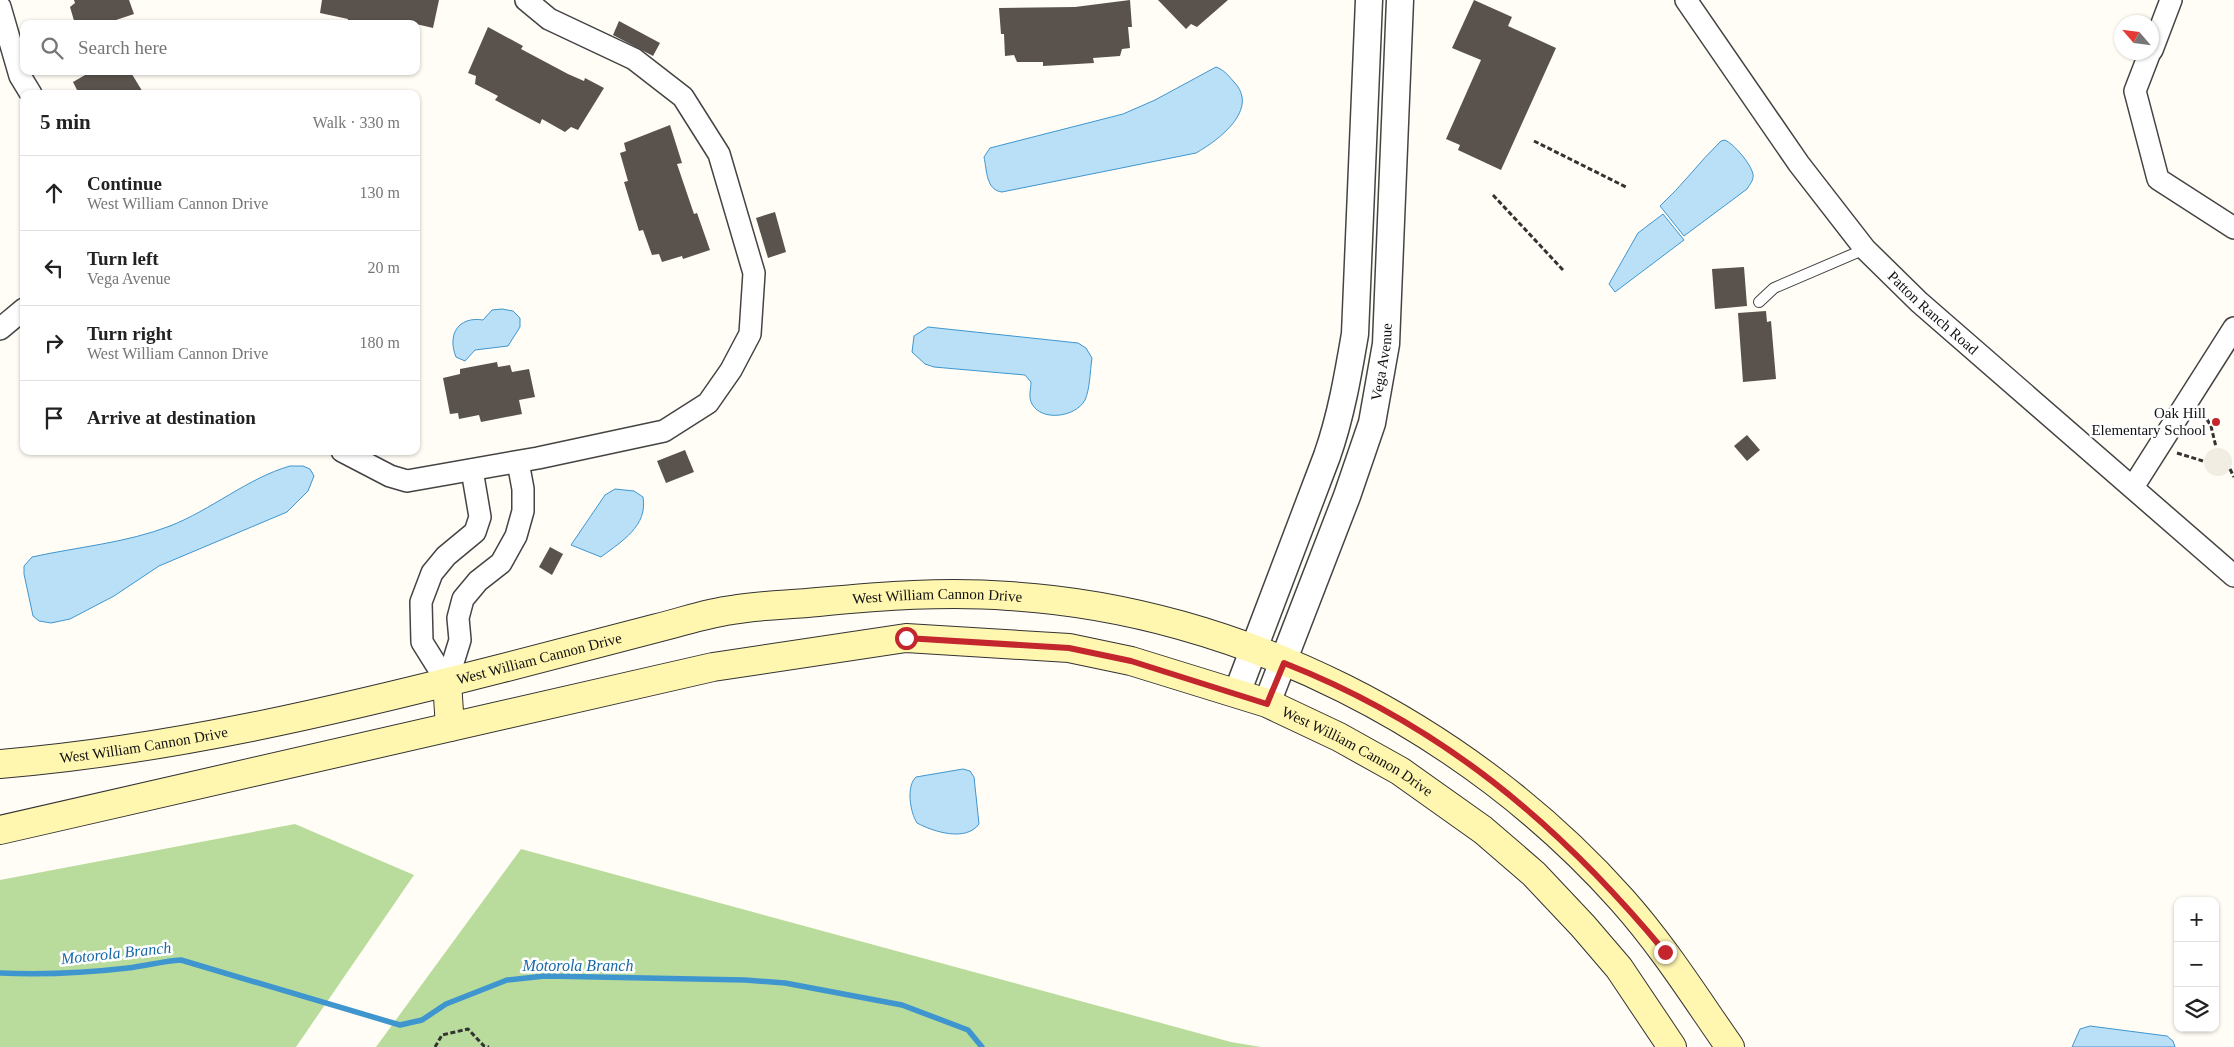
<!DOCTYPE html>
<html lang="en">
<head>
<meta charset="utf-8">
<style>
	:root { --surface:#fff; --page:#f2f2f2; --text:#222; --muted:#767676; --line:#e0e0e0 }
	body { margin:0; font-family:Georgia,serif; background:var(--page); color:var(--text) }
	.controls { position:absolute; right:15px; bottom:15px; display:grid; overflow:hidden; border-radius:10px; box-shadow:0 1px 4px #0004 }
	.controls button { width:45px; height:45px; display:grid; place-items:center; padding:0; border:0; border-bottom:1px solid var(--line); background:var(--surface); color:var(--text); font:25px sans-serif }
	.compass { position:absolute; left:2114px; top:15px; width:45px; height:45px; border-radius:50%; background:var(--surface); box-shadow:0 1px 4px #0004; rotate:298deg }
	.stop { position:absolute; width:15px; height:15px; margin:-11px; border:4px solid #c4262e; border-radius:50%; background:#fff }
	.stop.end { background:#c4262e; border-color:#fff; box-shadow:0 1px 5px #0008 }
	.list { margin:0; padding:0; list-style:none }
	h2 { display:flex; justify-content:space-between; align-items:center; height:65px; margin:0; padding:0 20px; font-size:21px }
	h2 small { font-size:16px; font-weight:400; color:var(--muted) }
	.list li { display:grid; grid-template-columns:32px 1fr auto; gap:15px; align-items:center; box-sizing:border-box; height:75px; padding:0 20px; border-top:1px solid var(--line) }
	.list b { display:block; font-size:19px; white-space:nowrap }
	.list p { margin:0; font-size:16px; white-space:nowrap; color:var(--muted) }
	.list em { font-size:16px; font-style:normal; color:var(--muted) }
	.icon { flex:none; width:28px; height:28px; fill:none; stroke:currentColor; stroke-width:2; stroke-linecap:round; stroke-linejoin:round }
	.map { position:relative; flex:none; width:2234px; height:1047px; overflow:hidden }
	.search { position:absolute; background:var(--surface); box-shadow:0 1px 4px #0004; left:20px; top:20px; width:400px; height:55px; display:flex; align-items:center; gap:12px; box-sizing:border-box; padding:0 18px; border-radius:10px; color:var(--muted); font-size:19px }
	.panel { position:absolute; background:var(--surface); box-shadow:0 1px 4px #0004; left:20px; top:90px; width:400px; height:365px; border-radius:10px }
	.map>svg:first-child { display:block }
	.forest { fill:#b9dc9c }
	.plaza { fill:#f1ede2 }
	.water { fill:#b9e0f7; stroke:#3f96cf }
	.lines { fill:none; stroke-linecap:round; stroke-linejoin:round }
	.stream { stroke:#3f96cf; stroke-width:5.5 }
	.building { fill:#5a524d }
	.service-casing { stroke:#444; stroke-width:12 }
	.minor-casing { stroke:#444; stroke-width:24 }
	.tertiary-casing { stroke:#444; stroke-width:29 }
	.secondary-casing { stroke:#333; stroke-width:30 }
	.path { stroke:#333; stroke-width:3; stroke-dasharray:5 2.5; stroke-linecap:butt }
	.service { stroke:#fff; stroke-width:10 }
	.minor { stroke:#fff; stroke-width:21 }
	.tertiary { stroke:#fff; stroke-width:26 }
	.secondary { stroke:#fff6b0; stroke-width:28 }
	.route { stroke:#c4262e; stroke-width:6 }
	.poi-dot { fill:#c4262e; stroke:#fff; stroke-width:2 }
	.labels { text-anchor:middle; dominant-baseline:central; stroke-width:5; stroke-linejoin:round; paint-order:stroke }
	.street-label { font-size:15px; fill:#111; stroke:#fff }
	.poi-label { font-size:15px; fill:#111; stroke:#fff; text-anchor:end }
	.water-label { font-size:16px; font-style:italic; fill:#1768a6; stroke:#fff }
</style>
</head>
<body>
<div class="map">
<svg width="2234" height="1047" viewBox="0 0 2234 1047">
	<rect width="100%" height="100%" fill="#fffdf5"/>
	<g class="forest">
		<path d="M295,824L414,875L296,1047H0V880Z"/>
		<path d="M521,849L1231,1042L1261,1047H376Z"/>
	</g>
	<circle class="plaza" cx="2218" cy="462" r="14"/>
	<g class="water">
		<path d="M1216,67C1224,70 1228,75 1234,82C1260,109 1219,140 1196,153L1002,192C986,190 987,171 984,157L990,148L1123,114L1155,100Z"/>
		<path d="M1725,140C1734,144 1751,164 1753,174C1754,180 1750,184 1747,189L1684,236L1660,206C1682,186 1699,162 1721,141Z"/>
		<path d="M1663,214L1684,240L1615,292L1609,284L1638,233Z"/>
		<path d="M502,309L513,311L520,318V327L508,346L475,350L465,361L456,357C447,335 458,316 483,320L492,310Z"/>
		<path d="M928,327L1078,343L1086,348L1092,358C1090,371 1090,389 1085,400C1076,417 1042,422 1032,404C1028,397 1031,389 1031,382L1025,375L934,367L925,364L912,352L914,336Z"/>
		<path d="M290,466H303L310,469L314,476L308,491L287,512L159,566L114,596L70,619L51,623L39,621L33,616L24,574V566L32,557C77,547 126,543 170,526C211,510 248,478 290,466Z"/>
		<path d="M615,489L634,491L643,497C648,526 622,541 601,557L571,545L605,495Z"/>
		<path d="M963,769L970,771L974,777L979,824C966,842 934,832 917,823C910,812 906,786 916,777Z"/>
		<path d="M2090,1026L2167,1036L2173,1041L2175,1047H2072L2080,1029Z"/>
	</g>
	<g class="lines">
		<path class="stream" d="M0,973C43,975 85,973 128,968C146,966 163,961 181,960L400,1025L422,1020L446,1004L507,980L545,976L745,980L785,983L902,1005L968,1030L982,1047"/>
	</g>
	<g class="building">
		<path d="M74,0H129L134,14L116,20L117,24H75L70,7L75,3Z"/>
		<path d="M322,0H439L433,28L416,24H347L348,19L320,13Z"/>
		<path d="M1130,0L1132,27H1128L1130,48L1122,49L1120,56L1093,58L1094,63L1043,66V62H1017L1014,55L1005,56L1004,34H1001L999,8L1075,7Z"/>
		<path d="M1158,0H1228L1197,27L1191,24L1186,29Z"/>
		<path d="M1474,0L1512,17L1508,26L1556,48L1501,170L1458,150L1460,145L1446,139L1481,60L1452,48Z"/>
		<path d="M619,21L660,43L653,56L613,35Z"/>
		<path d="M488,27L523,46L521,49L568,74L584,81L585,78L604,88L578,130L571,127L565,132L542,119L540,124L495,100L498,96L475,84L476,76L468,73Z"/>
		<path d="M92,71H130L144,94H79L73,82Z"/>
		<path d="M670,125L682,163L677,164L694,214L697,213L710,250L683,259L682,256L662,262L659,254L652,255L643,230L639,231L624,182L628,181L620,153L626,151L624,143Z"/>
		<path d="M775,212L786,252L768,258L756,218Z"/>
		<path d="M1744,267L1747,306L1715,309L1712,269Z"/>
		<path d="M1766,311L1767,322L1771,321L1776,379L1743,382L1738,313Z"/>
		<path d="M497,362L498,367L510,365L512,372L529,369L535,397L519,400L522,414L481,422L479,415L459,419L458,413L450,414L443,378L460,374V369Z"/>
		<path d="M1747,435L1760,450L1747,461L1734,446Z"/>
		<path d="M685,450L694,472L666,483L657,461Z"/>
		<path d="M550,547L563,554L552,575L539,567Z"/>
	</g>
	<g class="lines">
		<g class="service-casing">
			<path id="service" d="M1759,302L1774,288L1865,249"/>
		</g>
		<g class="minor-casing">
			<g id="minor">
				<path id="s1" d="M1686,0L1799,164L1865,249L1919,302L2234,576"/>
				<path d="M0,7L20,76L31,94"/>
				<path d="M2152,50L2171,0"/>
				<path d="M2150,52L2135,91L2158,179L2234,228"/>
				<path d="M0,329L24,309"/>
				<path d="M342,451L390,476L407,481L538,458L664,431L708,403L731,370L750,334L754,273L719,154L683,97L634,59L549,19L526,0"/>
				<path d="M2133,487L2234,328"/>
				<path d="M447,682L460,640L458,618L463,599L478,581L501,563L516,536L523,511V489L518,462"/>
				<path d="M447,682L422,642L421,602L432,573L446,556L475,532L480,517L472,470"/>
			</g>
		</g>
		<g class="tertiary-casing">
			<g id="tertiary">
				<path d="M1237,693L1327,456C1341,416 1348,375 1355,334L1369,0"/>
				<path id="s2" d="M1267,703L1347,496L1372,423L1386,344L1400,0"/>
			</g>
		</g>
		<g class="secondary-casing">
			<g id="secondary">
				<path d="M447,682L450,727"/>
				<path id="s3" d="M0,764C169,750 335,711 499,669C552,655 605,642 657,628C682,622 707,613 732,610C760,605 789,605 818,602C882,596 945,591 1009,596C1240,610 1469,728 1622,900C1663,946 1695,997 1730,1047"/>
				<path id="s4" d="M0,830L713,667L906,638L1069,648L1131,661L1267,703L1339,737L1400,771L1483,830L1534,874L1583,926L1619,968L1672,1047"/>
			</g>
		</g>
		<g class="path">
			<path d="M1534,141L1626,187"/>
			<path d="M1493,195L1563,270"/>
			<path d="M2203,413L2211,426L2216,447"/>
			<path d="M2177,453L2203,461"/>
			<path d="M2230,469L2234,477"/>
			<path d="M435,1047L442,1035L468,1029L484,1046L489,1047"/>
		</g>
		<use href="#service" class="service"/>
		<use href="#minor" class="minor"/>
		<use href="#tertiary" class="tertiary"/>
		<use href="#secondary" class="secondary"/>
	</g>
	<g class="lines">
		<path class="route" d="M906,638L1069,648L1131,661L1267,704L1284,663C1442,725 1558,823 1665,952"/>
	</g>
	<circle class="poi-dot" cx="2216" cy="422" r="5"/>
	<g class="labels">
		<g class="street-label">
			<text stroke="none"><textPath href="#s1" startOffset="400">Patton Ranch Road</textPath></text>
			<text stroke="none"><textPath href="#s2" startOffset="361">Vega Avenue</textPath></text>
			<text stroke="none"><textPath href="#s3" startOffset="955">West William Cannon Drive</textPath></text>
			<text stroke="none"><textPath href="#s3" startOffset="550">West William Cannon Drive</textPath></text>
			<text stroke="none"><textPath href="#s3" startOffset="145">West William Cannon Drive</textPath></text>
			<text stroke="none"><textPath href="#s4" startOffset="1398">West William Cannon Drive</textPath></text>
		</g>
		<g class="poi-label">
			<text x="2206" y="413">Oak Hill<tspan x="2206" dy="17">Elementary School</tspan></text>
		</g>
		<g class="water-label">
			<text transform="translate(116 953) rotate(-6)">Motorola Branch</text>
			<text x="578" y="965">Motorola Branch</text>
		</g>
	</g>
</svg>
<div class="controls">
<button>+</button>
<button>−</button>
<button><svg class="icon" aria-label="layers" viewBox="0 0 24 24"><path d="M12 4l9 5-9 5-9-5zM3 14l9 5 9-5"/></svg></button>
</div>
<svg class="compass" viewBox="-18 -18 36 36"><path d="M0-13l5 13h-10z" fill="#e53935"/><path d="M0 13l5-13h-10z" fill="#767676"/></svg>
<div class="stop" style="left:906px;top:638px"></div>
<div class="stop end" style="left:1665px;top:952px"></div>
<div class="search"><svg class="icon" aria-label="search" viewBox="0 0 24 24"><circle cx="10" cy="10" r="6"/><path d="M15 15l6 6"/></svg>Search here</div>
<section class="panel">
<h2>5 min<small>Walk · 330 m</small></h2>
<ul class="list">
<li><svg class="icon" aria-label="ahead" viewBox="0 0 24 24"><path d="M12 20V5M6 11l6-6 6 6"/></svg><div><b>Continue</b><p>West William Cannon Drive</p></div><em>130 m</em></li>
<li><svg class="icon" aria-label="left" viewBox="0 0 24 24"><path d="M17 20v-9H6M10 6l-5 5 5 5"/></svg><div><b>Turn left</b><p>Vega Avenue</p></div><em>20 m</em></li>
<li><svg class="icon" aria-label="right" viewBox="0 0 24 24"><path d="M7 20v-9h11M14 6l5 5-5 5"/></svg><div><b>Turn right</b><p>West William Cannon Drive</p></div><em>180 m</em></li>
<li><svg class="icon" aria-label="arrive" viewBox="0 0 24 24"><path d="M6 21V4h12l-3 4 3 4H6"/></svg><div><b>Arrive at destination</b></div></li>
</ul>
</section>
</div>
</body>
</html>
